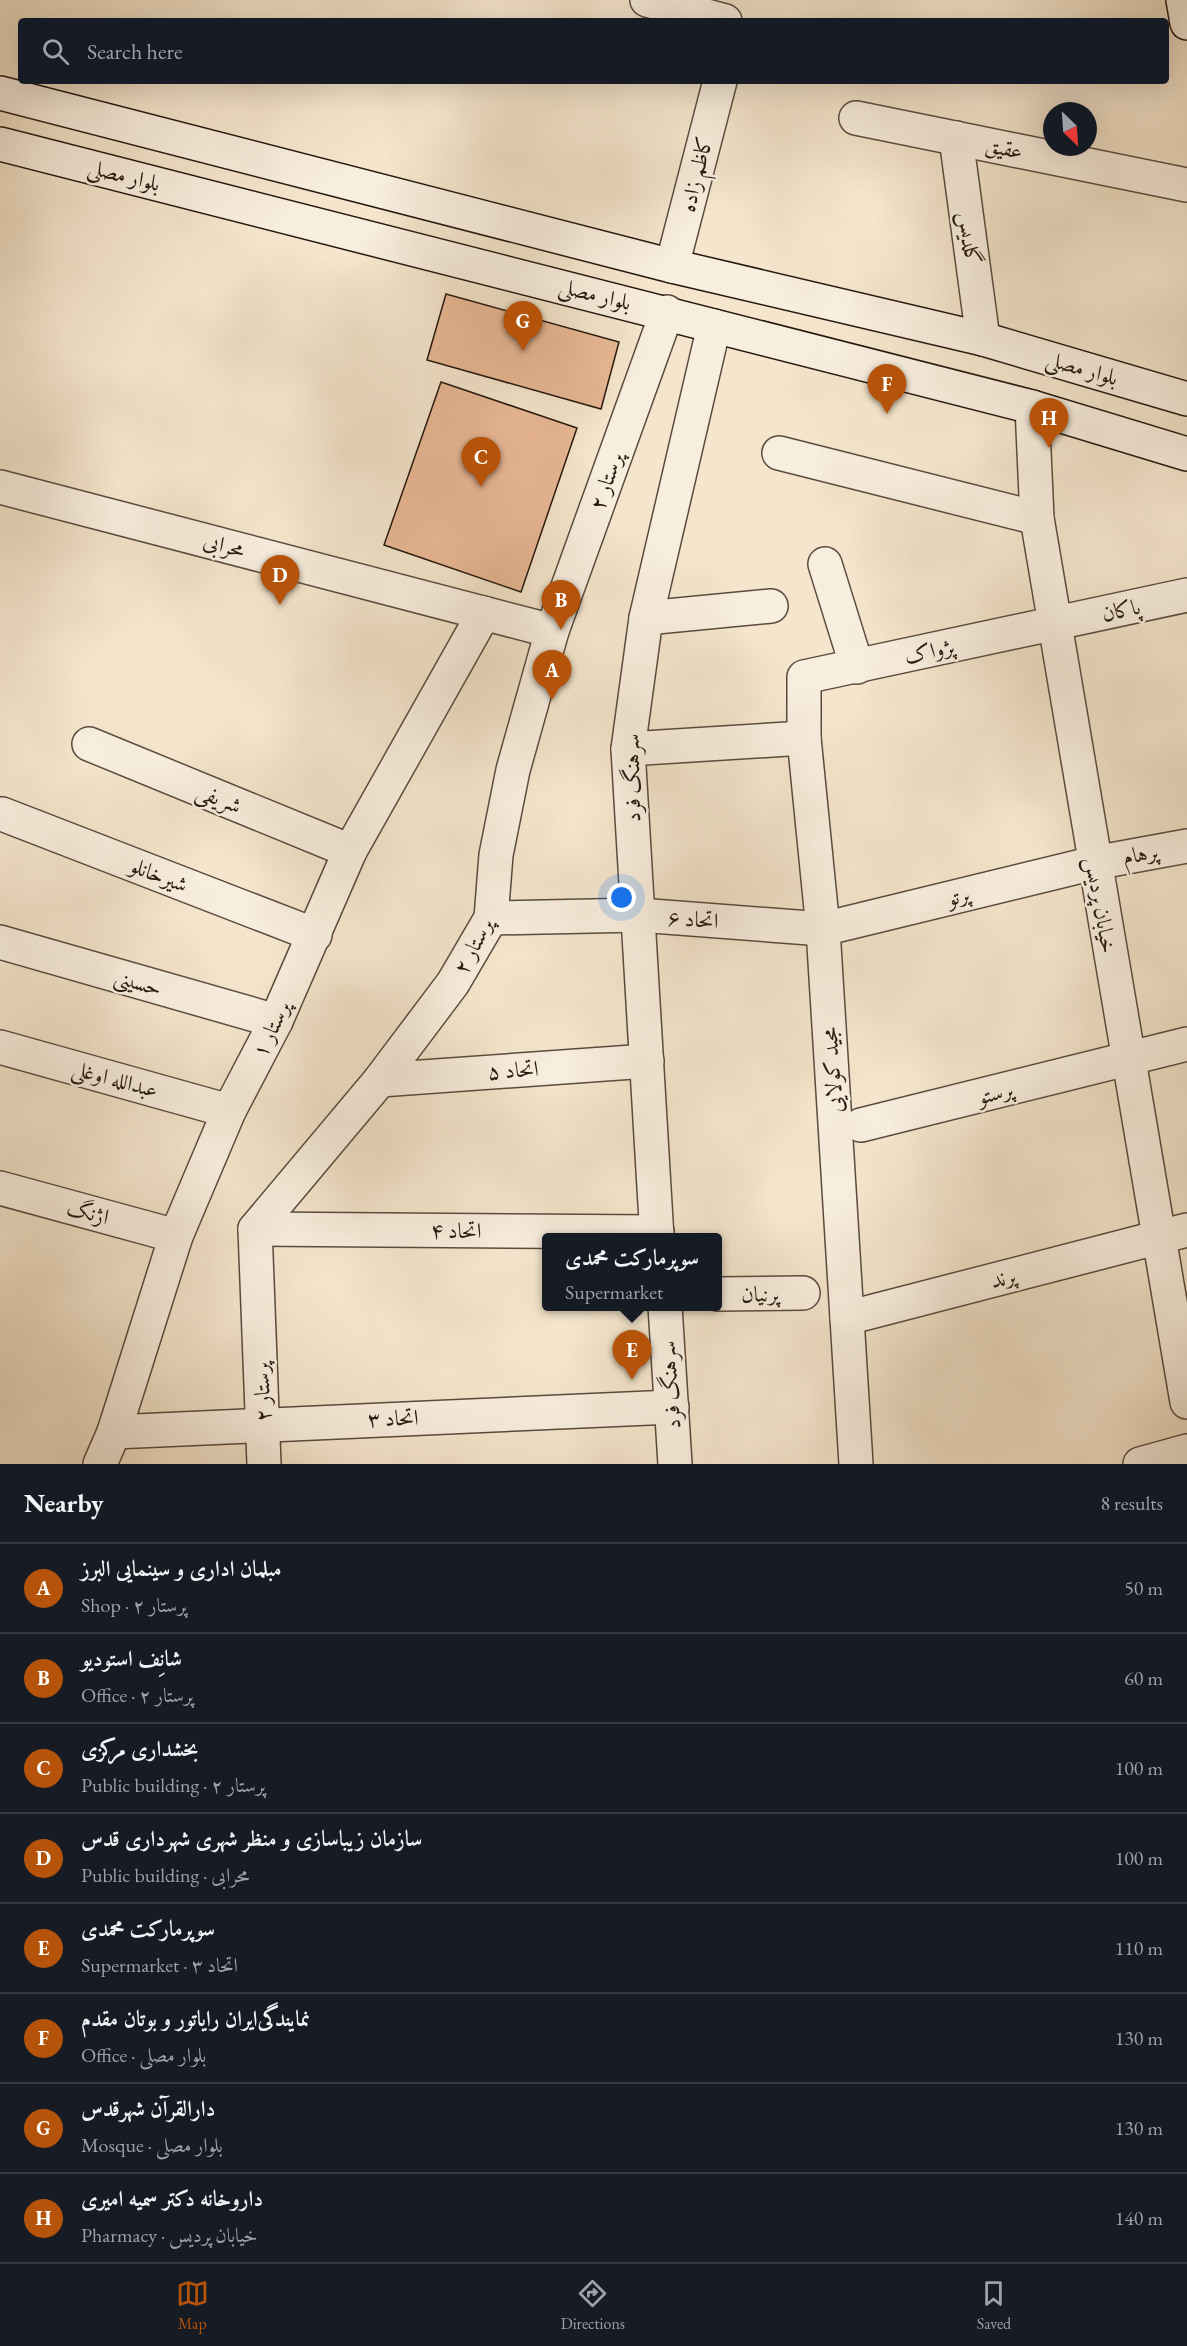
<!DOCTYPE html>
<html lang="en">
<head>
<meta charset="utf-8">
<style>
	:root { --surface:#171b24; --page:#242831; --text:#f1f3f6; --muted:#9ea1a6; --line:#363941; --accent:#b45309 }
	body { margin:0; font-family:"EB Garamond",Amiri,serif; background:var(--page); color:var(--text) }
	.compass { position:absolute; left:1043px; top:102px; width:54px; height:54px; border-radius:50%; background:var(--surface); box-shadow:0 6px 24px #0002; rotate:155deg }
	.you { position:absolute; left:622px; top:898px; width:21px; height:21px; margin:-15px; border:4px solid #fff; border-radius:50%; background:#1a73e8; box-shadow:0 0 0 9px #1a73e833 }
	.badge { display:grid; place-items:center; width:39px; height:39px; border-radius:50%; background:var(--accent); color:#fff; font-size:20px; font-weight:700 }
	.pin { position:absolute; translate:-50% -50px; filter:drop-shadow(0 2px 3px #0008) }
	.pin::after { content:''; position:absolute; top:32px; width:21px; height:18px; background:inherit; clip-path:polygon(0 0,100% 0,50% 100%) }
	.popup { position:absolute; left:542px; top:1233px; width:180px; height:78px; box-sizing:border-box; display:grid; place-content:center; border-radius:6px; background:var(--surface); filter:drop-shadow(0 2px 4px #0005); font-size:20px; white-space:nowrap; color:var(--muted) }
	.popup b { font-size:22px; color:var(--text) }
	.popup::after { content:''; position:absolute; left:50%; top:100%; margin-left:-12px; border:12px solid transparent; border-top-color:var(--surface) }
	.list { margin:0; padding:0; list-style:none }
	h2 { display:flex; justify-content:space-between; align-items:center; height:78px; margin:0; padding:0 24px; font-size:26px }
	h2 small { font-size:20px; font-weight:400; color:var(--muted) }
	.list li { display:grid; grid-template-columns:39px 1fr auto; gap:18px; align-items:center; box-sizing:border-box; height:90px; padding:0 24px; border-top:2px solid var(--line) }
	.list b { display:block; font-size:22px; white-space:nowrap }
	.list p { margin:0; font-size:20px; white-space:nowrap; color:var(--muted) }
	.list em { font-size:20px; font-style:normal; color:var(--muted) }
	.icon { flex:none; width:33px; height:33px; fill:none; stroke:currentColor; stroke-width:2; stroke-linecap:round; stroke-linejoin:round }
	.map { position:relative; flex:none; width:1187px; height:1464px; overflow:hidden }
	.search { position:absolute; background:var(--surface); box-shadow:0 6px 24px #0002; left:18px; right:18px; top:18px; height:66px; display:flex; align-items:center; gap:15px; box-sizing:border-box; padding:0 21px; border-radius:6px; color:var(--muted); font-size:22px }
	.sheet { height:798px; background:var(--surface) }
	nav { display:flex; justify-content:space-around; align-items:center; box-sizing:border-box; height:84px; border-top:2px solid var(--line); background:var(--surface); font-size:16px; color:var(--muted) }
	nav a { display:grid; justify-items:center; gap:3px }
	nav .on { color:var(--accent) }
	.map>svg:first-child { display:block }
	.building { fill:#e9b794; stroke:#25180f; stroke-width:1.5 }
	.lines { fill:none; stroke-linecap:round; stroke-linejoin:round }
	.street-casing { stroke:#594b3e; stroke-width:36 }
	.secondary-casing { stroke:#25180f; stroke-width:36 }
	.street { stroke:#f8eede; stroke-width:33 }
	.secondary { stroke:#f8eede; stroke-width:33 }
	.labels { text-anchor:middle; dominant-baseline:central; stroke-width:5; stroke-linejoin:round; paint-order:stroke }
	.street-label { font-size:22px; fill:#25180f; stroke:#f8eede }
</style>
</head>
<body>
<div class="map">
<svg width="1187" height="1464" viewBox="0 0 1187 1464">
	<rect width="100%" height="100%" fill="#f4e5cc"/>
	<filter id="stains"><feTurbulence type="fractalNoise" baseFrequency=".00333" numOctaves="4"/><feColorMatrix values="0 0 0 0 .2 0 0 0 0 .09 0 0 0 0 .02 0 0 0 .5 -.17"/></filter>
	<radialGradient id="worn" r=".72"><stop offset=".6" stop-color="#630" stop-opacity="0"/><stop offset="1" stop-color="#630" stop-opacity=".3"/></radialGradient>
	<g class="building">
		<path d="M446,294L619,342L601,409L427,360Z"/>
		<path d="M441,382L577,428L521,592L384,545Z"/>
	</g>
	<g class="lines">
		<g class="street-casing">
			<g id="street">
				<path d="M647,0L725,21"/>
				<path d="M856,118L1187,185"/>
				<path d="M956,138L983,339"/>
				<path d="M672,266L720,81"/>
				<path d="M1032,407L1037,518L1187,1402"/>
				<path d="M779,453L1037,518"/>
				<path d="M0,487L552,631"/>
				<path d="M825,564L857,667"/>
				<path d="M646,618L771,606"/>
				<path d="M89,744L350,851"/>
				<path d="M628,749L804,738"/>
				<path d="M2,814L315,935"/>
				<path d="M491,918L639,915L823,929L1094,863L1187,846"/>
				<path d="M0,942L276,1021"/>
				<path d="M0,1047L229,1111"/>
				<path d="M380,1080L647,1061"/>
				<path d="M861,1125L1187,1044"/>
				<path d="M0,1188L176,1236"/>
				<path d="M255,1229L657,1232"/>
				<path d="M657,1238L628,749L646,618L714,326"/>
				<path d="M718,1294L803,1293"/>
				<path d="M665,1306L675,1464"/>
				<path d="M847,1318L1187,1230"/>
				<path d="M114,1432L672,1407"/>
				<path d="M100,1464L114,1432L176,1236L229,1111L276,1021L350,851L484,613"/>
				<path d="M264,1464L255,1229L380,1080L453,983L491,918L496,855L513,770L552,631L667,312"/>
				<path d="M856,1464L823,929L804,738V677L1187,595"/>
				<path d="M1140,1464L1187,1451"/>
			</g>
		</g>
		<g class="secondary-casing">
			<g id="secondary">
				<path d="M1183,0L1187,23"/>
				<path d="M0,93L672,266L983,339L1187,399"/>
				<path d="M0,144L1032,407L1187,454"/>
			</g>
		</g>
		<use href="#street" class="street"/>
		<use href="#secondary" class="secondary"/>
	</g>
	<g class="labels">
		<g class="street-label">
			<text transform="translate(1004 148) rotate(11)">عقیق</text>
			<text transform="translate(696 174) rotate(-76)">کاظم زاده</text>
			<text transform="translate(124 175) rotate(14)">بلوار مصلی</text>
			<text transform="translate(970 238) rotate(82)">گلدیس</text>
			<text transform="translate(595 294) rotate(14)">بلوار مصلی</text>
			<text transform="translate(1082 368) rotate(16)">بلوار مصلی</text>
			<text transform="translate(606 481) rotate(-70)">پرستار ۲</text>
			<text transform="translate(224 545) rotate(15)">محرابی</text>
			<text transform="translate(1121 610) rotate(-12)">پاکان</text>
			<text transform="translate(929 651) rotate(-12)">پژواک</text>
			<text transform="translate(632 778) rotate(-91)">سرهنگ فرد</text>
			<text transform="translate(219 798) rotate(22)">شریفی</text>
			<text transform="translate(1140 854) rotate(-10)">پرهام</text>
			<text transform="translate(159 875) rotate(21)">شیرخانلو</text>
			<text transform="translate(958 896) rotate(-14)">پرتو</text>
			<text transform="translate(1101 905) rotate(80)">خیابان پردیس</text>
			<text transform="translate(693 919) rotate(4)">اتحاد ۶</text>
			<text transform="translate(473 946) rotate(-62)">پرستار ۲</text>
			<text transform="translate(138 982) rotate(16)">حسینی</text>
			<text transform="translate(271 1029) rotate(-64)">پرستار ۱</text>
			<text transform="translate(513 1070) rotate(-4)">اتحاد ۵</text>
			<text transform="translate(832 1070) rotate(-94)">مجید کولایی</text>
			<text transform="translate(115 1079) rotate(15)">عبدالله اوغلی</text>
			<text transform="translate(995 1093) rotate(-14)">پرستو</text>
			<text transform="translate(88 1212) rotate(15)">اژنگ</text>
			<text x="456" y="1230">اتحاد ۴</text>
			<text transform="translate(1003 1278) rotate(-14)">پرند</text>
			<text transform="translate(760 1294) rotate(-1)">پرنیان</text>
			<text transform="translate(670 1385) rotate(-94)">سرهنگ فرد</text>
			<text transform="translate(262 1392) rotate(-92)">پرستار ۲</text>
			<text transform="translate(393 1418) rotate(-2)">اتحاد ۳</text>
		</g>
	</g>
	<rect width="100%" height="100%" filter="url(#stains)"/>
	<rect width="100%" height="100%" fill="url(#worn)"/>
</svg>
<svg class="compass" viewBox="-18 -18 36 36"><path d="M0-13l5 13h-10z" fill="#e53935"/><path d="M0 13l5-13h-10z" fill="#9ea1a6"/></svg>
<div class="you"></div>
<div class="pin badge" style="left:552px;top:700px">A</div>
<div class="pin badge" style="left:561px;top:630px">B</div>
<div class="pin badge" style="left:481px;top:487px">C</div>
<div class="pin badge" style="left:280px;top:605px">D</div>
<div class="pin badge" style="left:632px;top:1380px">E</div>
<div class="popup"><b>سوپرمارکت محمدی</b>Supermarket</div>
<div class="pin badge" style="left:887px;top:414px">F</div>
<div class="pin badge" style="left:523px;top:351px">G</div>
<div class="pin badge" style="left:1049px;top:448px">H</div>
<div class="search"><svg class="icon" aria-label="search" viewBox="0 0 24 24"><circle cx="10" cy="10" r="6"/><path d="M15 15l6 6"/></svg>Search here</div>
</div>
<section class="sheet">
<h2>Nearby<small>8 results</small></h2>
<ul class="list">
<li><span class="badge">A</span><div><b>مبلمان اداری و سینمایی البرز</b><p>Shop · پرستار ۲</p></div><em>50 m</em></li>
<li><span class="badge">B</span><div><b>شانِف استودیو</b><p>Office · پرستار ۲</p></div><em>60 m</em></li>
<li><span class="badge">C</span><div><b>بخشداری مرکزی</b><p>Public building · پرستار ۲</p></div><em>100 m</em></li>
<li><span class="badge">D</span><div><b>سازمان زیباسازی و منظر شهری شهرداری قدس</b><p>Public building · محرابی</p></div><em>100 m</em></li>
<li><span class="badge">E</span><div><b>سوپرمارکت محمدی</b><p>Supermarket · اتحاد ۳</p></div><em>110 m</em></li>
<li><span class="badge">F</span><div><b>نمایندگی‌ایران رایاتور و بوتان مقدم</b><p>Office · بلوار مصلی</p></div><em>130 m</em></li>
<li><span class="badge">G</span><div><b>دارالقرآن شهرقدس</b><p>Mosque · بلوار مصلی</p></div><em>130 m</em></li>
<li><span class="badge">H</span><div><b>داروخانه دکتر سمیه امیری</b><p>Pharmacy · خیابان پردیس</p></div><em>140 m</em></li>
</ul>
</section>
<nav>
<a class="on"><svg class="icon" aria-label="map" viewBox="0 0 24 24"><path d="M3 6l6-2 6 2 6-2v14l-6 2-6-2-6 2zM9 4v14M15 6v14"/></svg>Map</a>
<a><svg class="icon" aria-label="directions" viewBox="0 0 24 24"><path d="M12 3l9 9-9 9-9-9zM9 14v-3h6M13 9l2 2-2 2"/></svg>Directions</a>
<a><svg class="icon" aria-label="saved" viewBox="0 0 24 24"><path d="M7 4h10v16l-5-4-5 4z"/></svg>Saved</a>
</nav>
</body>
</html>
